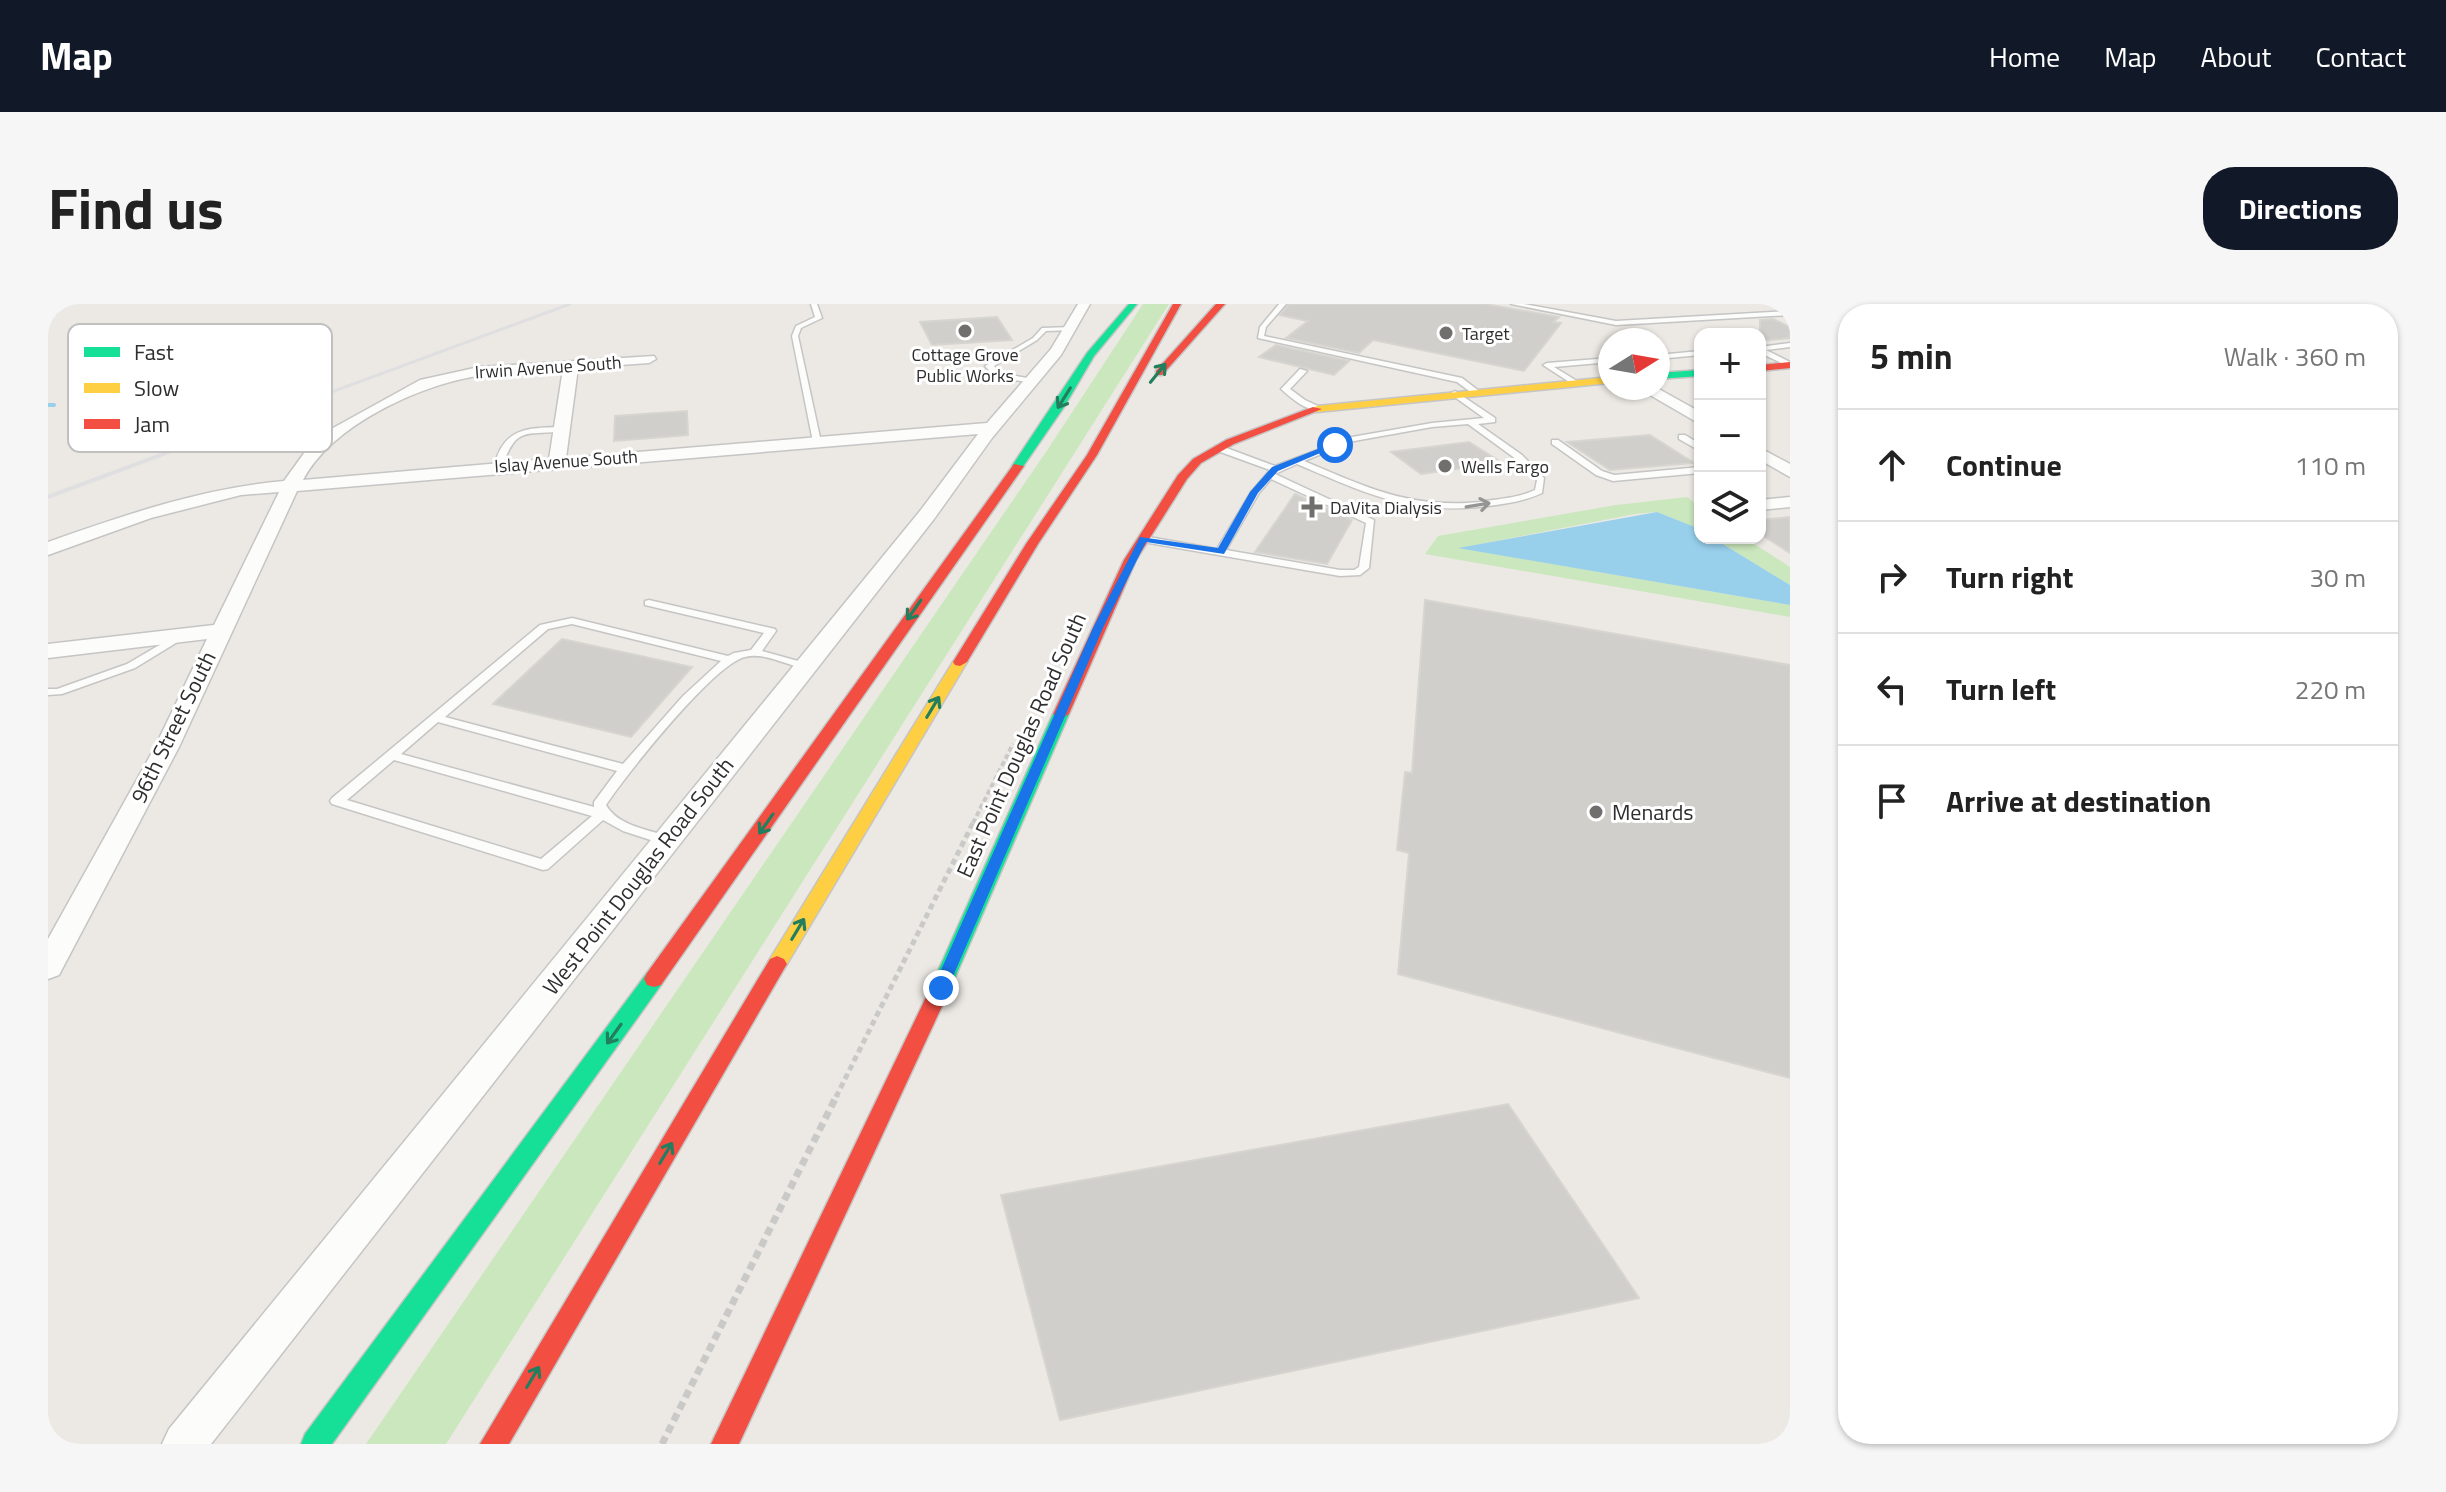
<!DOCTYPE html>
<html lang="en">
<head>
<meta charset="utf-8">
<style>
	:root { --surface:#fff; --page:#f6f6f6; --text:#222; --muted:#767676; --line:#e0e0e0; --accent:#111827 }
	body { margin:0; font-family:"Titillium Web",sans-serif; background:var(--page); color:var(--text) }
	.controls { position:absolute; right:24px; top:24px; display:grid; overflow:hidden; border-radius:16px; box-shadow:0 2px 6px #0004 }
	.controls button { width:72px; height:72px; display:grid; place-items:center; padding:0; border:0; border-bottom:2px solid var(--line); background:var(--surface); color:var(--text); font:40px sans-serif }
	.compass { position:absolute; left:1550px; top:24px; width:72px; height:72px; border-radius:50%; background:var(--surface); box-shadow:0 2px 6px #0004; rotate:79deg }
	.stop { position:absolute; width:24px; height:24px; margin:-18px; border:6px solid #1a73e8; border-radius:50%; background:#fff }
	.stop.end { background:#1a73e8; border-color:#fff; box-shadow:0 2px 8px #0008 }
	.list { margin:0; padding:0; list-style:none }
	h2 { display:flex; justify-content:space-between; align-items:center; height:104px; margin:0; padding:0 32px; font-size:34px }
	h2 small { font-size:26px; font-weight:400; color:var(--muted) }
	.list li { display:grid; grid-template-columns:52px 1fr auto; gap:24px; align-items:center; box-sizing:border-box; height:112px; padding:0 32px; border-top:2px solid var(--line) }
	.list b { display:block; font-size:30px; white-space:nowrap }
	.list em { font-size:26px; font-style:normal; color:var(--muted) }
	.icon { flex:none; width:44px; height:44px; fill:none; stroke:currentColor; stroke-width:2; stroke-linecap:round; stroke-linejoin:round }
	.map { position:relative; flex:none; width:1742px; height:1140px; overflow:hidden; border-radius:32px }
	header { display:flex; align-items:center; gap:48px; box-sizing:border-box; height:112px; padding:0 40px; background:var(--accent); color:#fff }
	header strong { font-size:38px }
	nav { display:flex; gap:44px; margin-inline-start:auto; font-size:28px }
	.intro { display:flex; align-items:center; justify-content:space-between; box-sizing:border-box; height:192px; padding:0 48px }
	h1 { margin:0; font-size:56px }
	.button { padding:20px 36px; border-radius:32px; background:var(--accent); color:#fff; font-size:28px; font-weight:700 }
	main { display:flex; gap:48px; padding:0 48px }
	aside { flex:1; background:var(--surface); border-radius:32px; box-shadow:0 2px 6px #0004 }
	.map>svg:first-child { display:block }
	.green { fill:#cbe7bd }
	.water { fill:#98d0ec }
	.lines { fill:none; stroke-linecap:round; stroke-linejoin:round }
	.stream { stroke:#98d0ec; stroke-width:4 }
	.building { fill:#d1cfcb; stroke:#d7d5d0; stroke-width:2 }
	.lane-casing { stroke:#c5c5c5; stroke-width:3 }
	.street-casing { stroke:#c5c5c5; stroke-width:3 }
	.fast-casing { stroke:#c5c5c5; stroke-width:3 }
	.slow-casing { stroke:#c5c5c5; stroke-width:3 }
	.jam-casing { stroke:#c5c5c5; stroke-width:3 }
	.path-far2 { stroke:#c9c9c8; stroke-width:4; stroke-dasharray:5 3; stroke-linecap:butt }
	.path-far1 { stroke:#c9c9c8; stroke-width:5; stroke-dasharray:6 4; stroke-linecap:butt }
	.path { stroke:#c9c9c8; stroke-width:7; stroke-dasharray:8 5; stroke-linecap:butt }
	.lane { fill:#fcfcfb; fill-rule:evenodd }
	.street { fill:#fcfcfb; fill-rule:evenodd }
	.fast { fill:#16e098; fill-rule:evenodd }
	.slow { fill:#ffcf43; fill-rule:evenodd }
	.jam { fill:#f24e42; fill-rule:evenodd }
	.rail-far1 { stroke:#dfdfe1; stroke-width:3 }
	.rail { stroke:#dfdfe1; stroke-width:4 }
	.oneway { stroke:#237e5e }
	.oneway2 { stroke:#959594 }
	.route { fill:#1a73e8 }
	.poi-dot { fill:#706f6e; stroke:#fff; stroke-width:3 }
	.labels { text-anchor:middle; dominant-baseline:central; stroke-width:6; stroke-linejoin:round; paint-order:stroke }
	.far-poi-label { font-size:18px; fill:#2e2e2e; stroke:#fff; text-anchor:start }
	.far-street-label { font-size:18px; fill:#2e2e2e; stroke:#fff }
	.street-label { font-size:22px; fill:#2e2e2e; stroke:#fff }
	.poi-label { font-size:22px; fill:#2e2e2e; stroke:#fff; text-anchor:start }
	.key { fill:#fff; stroke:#c0c0c0; stroke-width:2 }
	.key-label { font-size:22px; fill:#2e2e2e }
</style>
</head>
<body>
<header>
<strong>Map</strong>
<nav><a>Home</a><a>Map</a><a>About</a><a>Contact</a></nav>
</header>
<div class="intro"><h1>Find us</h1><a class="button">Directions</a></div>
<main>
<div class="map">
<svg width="1742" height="1140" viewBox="0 0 1742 1140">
	<rect width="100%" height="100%" fill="#ece9e4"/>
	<g class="green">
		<path d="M1095,0H1121L398,1140H318L1000,145Z"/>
		<path d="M1639,193L1652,203V225L1609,208L1587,210L1412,244L1742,301V313L1377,250L1390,232L1568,201Z"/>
		<path d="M1665,234H1697L1742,263V281Z"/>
	</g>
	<path class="water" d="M1609,208L1652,225V234H1665L1742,281V301L1410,244Z"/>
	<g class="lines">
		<path class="stream" d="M0,101H6"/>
	</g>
	<g class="building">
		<path d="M1241,0H1437L1511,13L1505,18L1513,19L1476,67L1325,36L1311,49L1238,34L1260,17L1232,11Z"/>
		<path d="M949,13L964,36L884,41L872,18Z"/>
		<path d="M1725,15L1742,23V34L1712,37V16Z"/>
		<path d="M1228,41L1301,57L1286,71L1211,53Z"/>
		<path d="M639,107L640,131L566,137L567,112Z"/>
		<path d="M1602,131L1646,159L1562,166L1519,138Z"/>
		<path d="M1421,138L1448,155L1425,159L1430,162L1373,170L1343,148Z"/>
		<path d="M1247,190L1304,216L1279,260L1207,248Z"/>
		<path d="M1742,213V249L1712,230V216Z"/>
		<path d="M1377,296L1742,361V774L1350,670L1361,549L1349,546L1357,468L1364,469Z"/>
		<path d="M514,335L644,363L583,433L445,400Z"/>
		<path d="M1460,800L1591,994L1012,1116L953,891Z"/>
	</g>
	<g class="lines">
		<g class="lane-casing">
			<g id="lane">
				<path d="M763,0H769L774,14L753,24L750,32L773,138L769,140L765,138L744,32L748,22L767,13Z"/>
				<path d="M1231,0H1238L1218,23L1216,32L1414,74L1431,87L1424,89L1409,78L1210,34L1212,23Z"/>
				<path d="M1463,0H1476L1568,17L1742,7V11L1568,21Z"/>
				<path d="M1024,23L1026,26L998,27L989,36L946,62L952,69L985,75V79L947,73L937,62L985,34L994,24Z"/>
				<path d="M1742,39V43L1718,46L1742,58V63L1712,49V43Z"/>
				<path d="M1652,47V51L1610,55V51Z"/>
				<path d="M1562,54V58L1506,63L1529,77V81H1526L1495,61L1499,59Z"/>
				<path d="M1252,65L1259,67L1242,85L1257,96L1272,103V107C1257,106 1244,95 1233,85Z"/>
				<path d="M1407,87L1447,114V118L1430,120L1474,151L1496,174L1494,189C1477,197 1458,200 1440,202C1363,212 1317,189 1249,160L1227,170L1326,216L1321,264L1312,271L1292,272L1095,238L1090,235L1095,232L1169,245L1203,188L1222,166L1167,146V142H1173L1227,162L1304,133L1384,119L1436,114L1404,91L1403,89ZM1420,120L1468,155L1489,176L1487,186C1470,194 1450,195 1432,198C1362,205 1318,183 1256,157L1306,137L1384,123ZM1223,175L1318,219L1311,263L1306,266H1292L1178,246L1211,189Z"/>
				<path d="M513,123H516V127C475,132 469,121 453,165L446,163C455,124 478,124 513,123Z"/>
				<path d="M1631,131H1637L1652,140V147L1631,135Z"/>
				<path d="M1504,136H1510L1554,167L1566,171L1652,163V169L1565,177L1548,171L1504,140Z"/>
				<path d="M601,296L727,325L728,327L714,347L761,360L763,362L757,365C739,361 716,348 697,353C666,360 577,472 558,501C570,522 601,526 623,533L625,536L623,539L618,541L575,527L555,516L500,565L495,566L284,500L282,497L284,494L492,321L524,314L680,352L686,349L703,346L716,329L597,301V297ZM524,320L673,357L635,392L575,460L397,413L500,325ZM390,418L569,467L546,498V503L353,450ZM346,456L544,512L493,555L299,496Z"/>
				<path d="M132,329L137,332L136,334L87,364L14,390L0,391V385H9L79,360Z"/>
			</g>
		</g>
		<g class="street-casing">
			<g id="street">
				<path d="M1030,0H1042L1013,51L944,134L886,215L163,1140H114L121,1125L872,207L930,130L249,187L131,443L11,671L0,675V635L107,443L159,335L0,354V340L166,321L231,188L193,191L103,214L0,251V238C77,211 154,184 236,177L267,134L372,76L431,63L606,52L608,55L601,59L530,64L518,154L939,119L1003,45ZM515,65L501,155L255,176C284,121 370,82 429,72C457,67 487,67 515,65Z"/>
				<path d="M1590,84H1609L1652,108V120Z"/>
				<path d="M1712,144L1742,160V173L1712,156Z"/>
				<path d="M1742,193V203L1712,206V196Z"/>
			</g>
		</g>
		<g class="fast-casing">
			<g id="fast">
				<path d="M1081,0H1089L1046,52L1016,103L974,164H966L964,162L1039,49Z"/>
				<path d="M1652,66V72L1610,75V69Z"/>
				<path d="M1013,405L1021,410L902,685L899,691L892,693L885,691L882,685L1005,410Z"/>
				<path d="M606,667L613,669L616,675L613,681L284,1140H253L257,1130L599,669Z"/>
			</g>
		</g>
		<g class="slow-casing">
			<g id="slow">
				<path d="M1562,73V79L1269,108L1264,105L1269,102Z"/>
				<path d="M912,354L919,358L736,665H722L719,660L722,655L905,358Z"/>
			</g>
		</g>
		<g class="jam-casing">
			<g id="jam">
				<path d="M1125,0H1133L1049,151L990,240L919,358L912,362L907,361L905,358L978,240L1039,151Z"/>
				<path d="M1168,0H1177L1114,71H1108V67Z"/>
				<path d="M1742,58V64L1712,67V61Z"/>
				<path d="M1265,103L1274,105L1186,140L1153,159L1139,175L1088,256L1021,410L1013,415L1008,413L1005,410L1076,256L1130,171L1145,155L1178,136Z"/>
				<path d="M966,160L976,162L613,681L606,683L599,681L596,675L599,669Z"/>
				<path d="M729,652L736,655L739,660L736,665L461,1140H432L722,655Z"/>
				<path d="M892,677L899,679L902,685L691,1140H663L882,685L885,679Z"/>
			</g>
		</g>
		<path class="path-far2" d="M925,519L965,440"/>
		<path class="path-far1" d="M788,793L926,517"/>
		<path class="path" d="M614,1140L789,791"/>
		<use href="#lane" class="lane"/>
		<use href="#street" class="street"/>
		<use href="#fast" class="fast"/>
		<use href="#slow" class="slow"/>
		<use href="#jam" class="jam"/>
		<path class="rail-far1" d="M159,134L522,0"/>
		<path class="rail" d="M0,193L164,132"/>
	</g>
	<defs><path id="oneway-shaft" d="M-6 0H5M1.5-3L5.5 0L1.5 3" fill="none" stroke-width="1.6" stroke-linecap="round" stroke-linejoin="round" transform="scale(2)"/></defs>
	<g class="oneway">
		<use href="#oneway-shaft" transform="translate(1110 69) rotate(-51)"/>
		<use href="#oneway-shaft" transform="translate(1016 94) rotate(122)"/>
		<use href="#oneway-shaft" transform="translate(866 306) rotate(125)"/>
		<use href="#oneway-shaft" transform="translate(885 403) rotate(-59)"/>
		<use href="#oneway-shaft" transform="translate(718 520) rotate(125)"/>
		<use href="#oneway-shaft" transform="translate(750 625) rotate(-59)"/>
		<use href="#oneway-shaft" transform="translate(566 730) rotate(126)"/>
		<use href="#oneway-shaft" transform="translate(618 849) rotate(-59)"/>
		<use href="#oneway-shaft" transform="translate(485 1073) rotate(-59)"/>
	</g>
	<use class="oneway2" href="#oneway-shaft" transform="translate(1430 201) rotate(-9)"/>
	<path class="route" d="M1285,139L1291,141L1230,167L1210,189L1176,250L1098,238L1055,324L900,684L898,688H888L885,684L1045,324L1092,233L1170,244L1202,188L1224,163Z"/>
	<g class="poi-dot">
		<circle cx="917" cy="27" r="8"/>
		<circle cx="1398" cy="29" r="8"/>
		<circle cx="1397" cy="162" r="8"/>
		<path d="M1260 191h8v8h8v8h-8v8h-8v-8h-8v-8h8z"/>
		<circle cx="1548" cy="508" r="8"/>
	</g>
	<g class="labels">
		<g class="far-poi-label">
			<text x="1414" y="29">Target</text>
			<text x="917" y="50" text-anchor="middle">Cottage Grove<tspan x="917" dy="21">Public Works</tspan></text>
			<text x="1413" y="162">Wells Fargo</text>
			<text x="1282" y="203">DaVita Dialysis</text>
		</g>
		<g class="far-street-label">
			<text transform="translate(500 63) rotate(-4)">Irwin Avenue South</text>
			<text transform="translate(518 157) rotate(-4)">Islay Avenue South</text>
		</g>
		<g class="street-label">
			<text transform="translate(125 423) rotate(-64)">96th Street South</text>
			<text transform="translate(973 441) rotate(-66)">East Point Douglas Road South</text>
			<text transform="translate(590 572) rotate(-52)">West Point Douglas Road South</text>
		</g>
		<g class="poi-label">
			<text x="1564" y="508">Menards</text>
		</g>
	</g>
	<rect x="20" y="20" width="264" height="128" rx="12" class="key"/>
	<rect x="36" y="43" width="36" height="10" fill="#16e098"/>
	<rect x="36" y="79" width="36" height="10" fill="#ffcf43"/>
	<rect x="36" y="115" width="36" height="10" fill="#f24e42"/>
	<g class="key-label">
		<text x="86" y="56">Fast</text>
		<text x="86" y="92">Slow</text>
		<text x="86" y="128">Jam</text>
	</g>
</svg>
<div class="controls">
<button>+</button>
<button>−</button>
<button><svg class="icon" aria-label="layers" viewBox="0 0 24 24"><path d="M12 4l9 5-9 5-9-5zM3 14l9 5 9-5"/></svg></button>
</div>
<svg class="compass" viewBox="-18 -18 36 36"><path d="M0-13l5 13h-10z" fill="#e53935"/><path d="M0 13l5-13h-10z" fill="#767676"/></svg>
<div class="stop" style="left:1287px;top:141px"></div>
<div class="stop end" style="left:893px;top:684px"></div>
</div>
<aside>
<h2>5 min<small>Walk · 360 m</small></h2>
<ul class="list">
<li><svg class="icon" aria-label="ahead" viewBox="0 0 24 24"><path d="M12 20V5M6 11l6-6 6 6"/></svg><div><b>Continue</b></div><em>110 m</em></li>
<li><svg class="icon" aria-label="right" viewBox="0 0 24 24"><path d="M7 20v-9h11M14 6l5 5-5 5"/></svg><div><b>Turn right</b></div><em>30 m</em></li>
<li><svg class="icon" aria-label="left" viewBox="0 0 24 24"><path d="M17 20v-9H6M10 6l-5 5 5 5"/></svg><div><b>Turn left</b></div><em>220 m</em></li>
<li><svg class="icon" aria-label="arrive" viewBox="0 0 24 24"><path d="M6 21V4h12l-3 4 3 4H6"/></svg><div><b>Arrive at destination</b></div></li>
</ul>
</aside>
</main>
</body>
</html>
